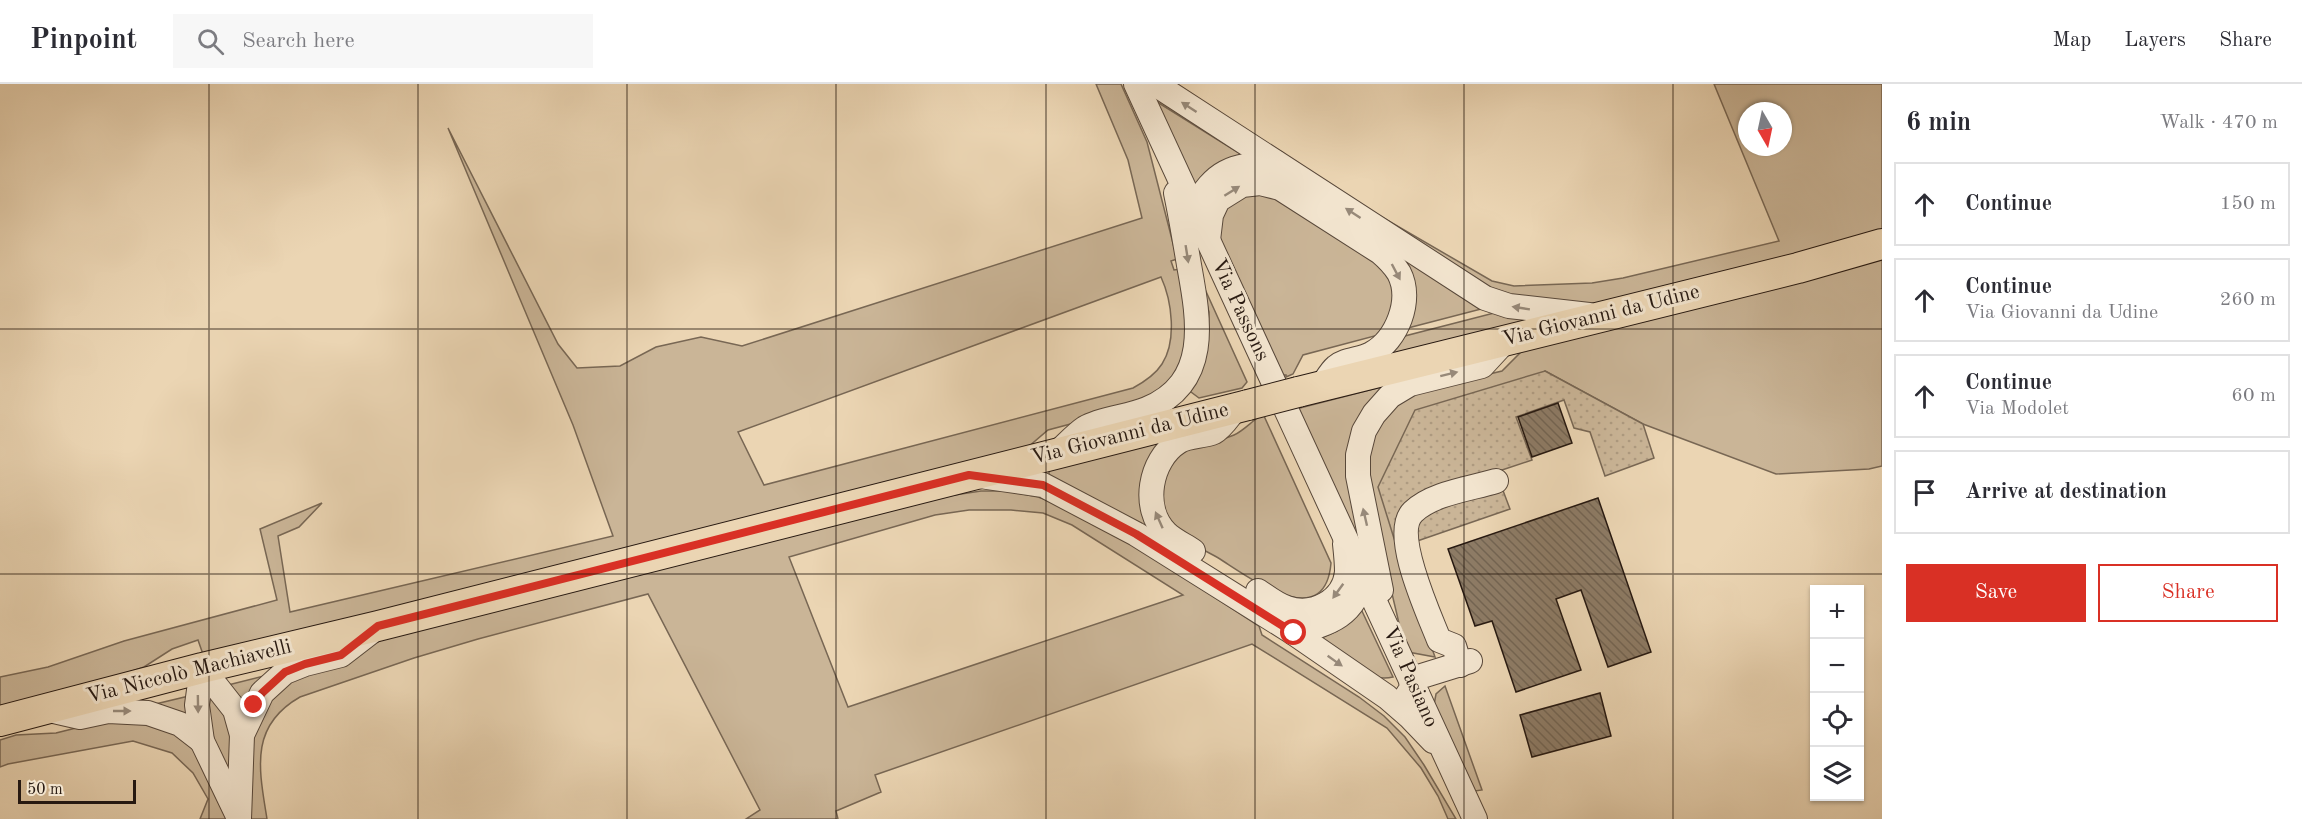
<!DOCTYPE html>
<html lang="en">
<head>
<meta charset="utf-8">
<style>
	:root { --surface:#fff; --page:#f7f7f7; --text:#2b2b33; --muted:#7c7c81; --line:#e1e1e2; --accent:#d93025 }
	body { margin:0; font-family:"Old Standard TT",serif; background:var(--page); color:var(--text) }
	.controls { position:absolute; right:18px; bottom:18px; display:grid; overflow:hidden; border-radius:0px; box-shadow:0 2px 4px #0004 }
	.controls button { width:54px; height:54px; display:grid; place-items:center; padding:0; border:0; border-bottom:2px solid var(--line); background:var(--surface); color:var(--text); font:30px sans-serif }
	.compass { position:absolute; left:1738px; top:18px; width:54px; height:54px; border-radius:50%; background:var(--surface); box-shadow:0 2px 4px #0004; rotate:171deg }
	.scale { position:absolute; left:18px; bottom:15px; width:118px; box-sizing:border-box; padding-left:6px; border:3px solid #271911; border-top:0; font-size:16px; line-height:21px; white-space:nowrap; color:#271911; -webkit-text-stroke:4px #f2e4ce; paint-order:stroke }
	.stop { position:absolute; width:18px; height:18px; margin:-14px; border:4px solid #d93025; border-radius:50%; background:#fff }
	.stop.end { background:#d93025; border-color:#fff; box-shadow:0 2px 6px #0008 }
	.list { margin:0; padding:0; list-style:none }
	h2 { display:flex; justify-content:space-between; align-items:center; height:78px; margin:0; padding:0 24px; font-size:26px }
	h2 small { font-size:20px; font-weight:400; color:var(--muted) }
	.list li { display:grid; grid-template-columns:39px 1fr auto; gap:18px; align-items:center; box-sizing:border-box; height:84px; margin:0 12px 12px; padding:0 12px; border:2px solid var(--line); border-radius:0px }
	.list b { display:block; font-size:22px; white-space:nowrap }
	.list p { margin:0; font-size:20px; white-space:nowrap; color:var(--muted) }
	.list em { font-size:20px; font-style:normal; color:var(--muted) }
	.actions { display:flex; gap:12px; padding:18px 24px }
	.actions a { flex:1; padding:14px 0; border:2px solid var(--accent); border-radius:0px; text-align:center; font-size:21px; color:var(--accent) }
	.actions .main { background:var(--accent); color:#fff }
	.icon { flex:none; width:33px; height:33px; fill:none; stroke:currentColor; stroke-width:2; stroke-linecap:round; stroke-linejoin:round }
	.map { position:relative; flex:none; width:1882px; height:735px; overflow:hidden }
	header { display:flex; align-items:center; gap:36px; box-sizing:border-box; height:84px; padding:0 30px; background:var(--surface); border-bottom:2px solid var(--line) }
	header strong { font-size:28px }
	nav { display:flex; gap:33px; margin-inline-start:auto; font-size:21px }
	.search { width:420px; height:54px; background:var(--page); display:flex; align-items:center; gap:15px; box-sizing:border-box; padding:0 21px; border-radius:0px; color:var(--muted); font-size:22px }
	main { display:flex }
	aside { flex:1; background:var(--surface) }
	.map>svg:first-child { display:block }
	.grass { fill:#cab597; stroke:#786754; stroke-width:1.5; fill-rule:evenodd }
	.garden { fill:url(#garden-dots); stroke:#786754; stroke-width:1.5 }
	.building { fill:url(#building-back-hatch); stroke:#271911; stroke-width:1.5 }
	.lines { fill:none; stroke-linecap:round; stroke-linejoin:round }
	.minor-casing { stroke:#58483a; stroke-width:26 }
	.major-casing { stroke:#271911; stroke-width:32 }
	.minor { stroke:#f2e4ce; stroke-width:24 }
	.major { stroke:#ebd5b3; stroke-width:30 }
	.major-bridge-casing { stroke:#271911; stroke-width:32; stroke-linecap:butt }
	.major-bridge { stroke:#ebd5b3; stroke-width:30 }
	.oneway { fill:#978979 }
	.route { stroke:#d93025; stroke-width:8 }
	.grid { fill:none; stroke:#271911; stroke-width:1.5; stroke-opacity:0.55 }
	.labels { text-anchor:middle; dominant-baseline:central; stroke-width:6; stroke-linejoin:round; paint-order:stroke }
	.street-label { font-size:21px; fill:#271911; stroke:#f2e4ce }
</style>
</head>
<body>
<header>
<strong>Pinpoint</strong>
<div class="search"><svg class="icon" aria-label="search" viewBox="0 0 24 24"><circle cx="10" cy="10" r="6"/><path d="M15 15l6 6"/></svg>Search here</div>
<nav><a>Map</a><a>Layers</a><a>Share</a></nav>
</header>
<main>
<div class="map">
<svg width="1882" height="735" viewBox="0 0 1882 735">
	<defs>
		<pattern id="garden-dots" width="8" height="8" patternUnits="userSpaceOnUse" patternTransform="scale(1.5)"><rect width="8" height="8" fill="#cab597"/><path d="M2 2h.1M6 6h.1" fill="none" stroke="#ae9b81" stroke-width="1.8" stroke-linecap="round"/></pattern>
		<pattern id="building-back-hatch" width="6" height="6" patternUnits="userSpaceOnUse" patternTransform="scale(1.5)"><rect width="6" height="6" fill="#8d7b65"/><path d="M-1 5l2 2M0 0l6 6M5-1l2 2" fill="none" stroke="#736452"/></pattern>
	</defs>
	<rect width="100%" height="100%" fill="#ebd5b3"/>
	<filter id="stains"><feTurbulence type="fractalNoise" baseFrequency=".00333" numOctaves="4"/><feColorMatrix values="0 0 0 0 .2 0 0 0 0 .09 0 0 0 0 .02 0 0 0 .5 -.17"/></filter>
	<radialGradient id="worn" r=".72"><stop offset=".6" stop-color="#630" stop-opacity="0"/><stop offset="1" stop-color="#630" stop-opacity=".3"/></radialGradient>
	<g class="grass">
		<path d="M1096,0H1121L1147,58L1177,175L1171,177L1174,186L1181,185L1189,262L1168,302L1127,325L1048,346L1028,363L205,576L198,556L172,565L144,583L53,614L0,627V593L48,583L124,557L277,516L260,445L322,419L299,443L278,452L290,528L613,452L573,341L448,44L558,260L577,284L620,282L656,263L701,253L742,262L1142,134L1128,76ZM1161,193C1172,217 1177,257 1162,280C1155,291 1144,298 1133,304L764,401L738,348Z"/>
		<path d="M1164,0H1177L1337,107L1492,197L1514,202L1592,199L1623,194L1779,157L1714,0H1882V148L1603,219L1574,221L1489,208ZM1747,27H1783V63H1747Z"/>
		<path d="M1154,16L1247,74L1195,107Z"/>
		<path d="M1263,107L1378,179C1403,208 1394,215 1386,249L1303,271L1293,290L1286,293V291H1281L1219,157L1222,127L1234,115Z"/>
		<path d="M1882,170V382L1869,385L1776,390L1643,340L1545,287L1397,464L1435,573L1408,568L1402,552L1368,408L1365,367L1380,336L1404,313L1434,303L1502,287L1524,265Z"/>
		<path d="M1400,173L1485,224L1404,245Z"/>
		<path d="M1199,192L1247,298L1242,304L1199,314L1187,305L1208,251L1209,228Z"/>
		<path d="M1494,229L1537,238L1386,276L1401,253Z"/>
		<path d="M1393,300L1355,350L1368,483L1296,325Z"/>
		<path d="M1260,332H1264L1331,479C1325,550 1250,494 1220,475C1203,465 1175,453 1164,435C1159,426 1162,390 1168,382C1187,358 1209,362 1234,351C1243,347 1251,338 1260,332Z"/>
		<path d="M1169,354L1152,451L1049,396V385Z"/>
		<path d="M981,407H1007L1038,413L1071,424L1142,466L1259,542L1262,551L1359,613L1384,632L1405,653L1424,681L1456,735H1448L1438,712L1421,684L1387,644L1252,560L875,691L881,708L836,727L838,735H746L760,726L648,510L478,555L414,574L300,613C249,642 259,685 267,735H251L247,657L280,599L353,573L381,556L948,412ZM969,426H1011L1043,429L1072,441L1183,511L848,623L789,473L935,431Z"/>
		<path d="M1361,525L1393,593C1365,600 1338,571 1316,556L1337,547Z"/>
		<path d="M268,591L245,628L228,601Z"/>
		<path d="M1445,602L1482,706L1475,707L1434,621L1436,610Z"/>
		<path d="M210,610L231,641L234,697L205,646Z"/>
		<path d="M189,612L191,643L147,622Z"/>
		<path d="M131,635L173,647L194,666L230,735H200L208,715L193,689L172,669L133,657L8,680L0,683V656L16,651L56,649L96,639Z"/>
	</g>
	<path class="garden" d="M1545,287L1643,340L1654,374L1605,392L1590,348L1574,344L1564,316L1516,333L1532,376L1496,388L1510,425L1397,464L1378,403L1415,326Z"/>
	<g class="building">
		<path d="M1558,319L1572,359L1532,373L1518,333Z"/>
		<path d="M1598,414L1651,568L1608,583L1581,506L1556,515L1581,586L1516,608L1492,537L1475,542L1448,465Z"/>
		<path d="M1600,609L1611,652L1532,673L1520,631Z"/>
	</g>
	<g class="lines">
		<g class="minor-casing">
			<g id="minor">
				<path d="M1136,0L1475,735"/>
				<path d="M1155,0L1485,214L1509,222L1589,231"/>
				<path d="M1193,126C1216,85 1229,83 1275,78"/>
				<path d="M1208,156L1211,131L1218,116L1242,101L1260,99L1280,104L1380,168C1387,174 1394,181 1399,189C1413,216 1397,256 1371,270C1361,276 1345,275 1336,283C1331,287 1326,296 1322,302"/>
				<path d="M1058,368C1067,360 1076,350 1085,344C1102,334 1129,333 1147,325C1211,298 1199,236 1189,181C1185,157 1181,133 1176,109"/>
				<path d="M980,392L1043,401L1136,450L1294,549L1387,613L1410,633L1433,657"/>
				<path d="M1193,467C1184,461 1173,456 1166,449C1141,424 1150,376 1178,358C1188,351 1203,353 1214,348C1222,344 1230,331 1236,324"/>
				<path d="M1381,506L1358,392V371L1364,347L1374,330L1390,312L1410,300L1482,282L1506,256"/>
				<path d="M1258,507C1267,513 1277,521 1287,524C1313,533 1344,517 1347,488C1347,479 1346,469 1345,460"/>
				<path d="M1294,549C1331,539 1355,532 1364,491"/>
				<path d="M1460,581L1454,562L1439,556C1429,530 1391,449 1413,428C1433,409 1470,405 1496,397"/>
				<path d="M202,584L197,621L202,657L237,730"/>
				<path d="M202,584L235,626L242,651"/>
				<path d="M1408,610L1411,606L1412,595L1470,577"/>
				<path d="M45,625L80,633L108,627L148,629L180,640L202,657"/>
				<path d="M239,735L242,651L262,609L285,588L305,580L341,571L376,544"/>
			</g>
		</g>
		<g class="major-casing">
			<g id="major">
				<path d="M1298,308L1798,184L1882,160"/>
				<path d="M0,637L202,584L378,542L1248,321"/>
			</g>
		</g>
		<use href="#minor" class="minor"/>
		<use href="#major" class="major"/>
		<g class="major-bridge-casing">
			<path id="major-bridge" d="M1248,321L1298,308"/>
		</g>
		<use href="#major-bridge" class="major-bridge"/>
	</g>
	<defs><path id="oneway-solid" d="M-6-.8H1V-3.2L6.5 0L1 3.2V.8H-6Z" transform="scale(1.5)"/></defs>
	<g class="oneway">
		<use href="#oneway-solid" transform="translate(1189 23) rotate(-147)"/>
		<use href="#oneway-solid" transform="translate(1232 107) rotate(-32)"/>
		<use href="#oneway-solid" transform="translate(1353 129) rotate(-147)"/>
		<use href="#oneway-solid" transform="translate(1187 170) rotate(81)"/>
		<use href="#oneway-solid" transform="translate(1396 188) rotate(62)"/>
		<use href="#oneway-solid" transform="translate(1521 224) rotate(-171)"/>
		<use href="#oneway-solid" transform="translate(1449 290) rotate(-14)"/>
		<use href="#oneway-solid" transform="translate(1365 433) rotate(-103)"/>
		<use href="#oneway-solid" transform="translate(1159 436) rotate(-114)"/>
		<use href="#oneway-solid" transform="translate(1338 507) rotate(126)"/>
		<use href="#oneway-solid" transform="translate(1335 577) rotate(35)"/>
		<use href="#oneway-solid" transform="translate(198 620) rotate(89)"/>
		<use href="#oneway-solid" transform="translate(122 627)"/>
	</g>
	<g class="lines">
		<path class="route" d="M254,621L262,609L285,588L305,580L341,571L378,542L969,391L1043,401L1136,450L1294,549"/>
	</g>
	<path class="grid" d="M209,0V735M418,0V735M627,0V735M836,0V735M1046,0V735M1255,0V735M1464,0V735M1673,0V735M0,245H1882M0,490H1882"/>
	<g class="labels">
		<g class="street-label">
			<text transform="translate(1240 226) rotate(65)">Via Passons</text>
			<text transform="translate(1601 232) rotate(-14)">Via Giovanni da Udine</text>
			<text transform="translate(1130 350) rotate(-14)">Via Giovanni da Udine</text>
			<text transform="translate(189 588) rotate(-14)">Via Niccolò Machiavelli</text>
			<text transform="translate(1410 593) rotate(66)">Via Pasiano</text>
		</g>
	</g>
	<rect width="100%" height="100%" filter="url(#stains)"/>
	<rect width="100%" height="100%" fill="url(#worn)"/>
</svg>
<div class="controls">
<button>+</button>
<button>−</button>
<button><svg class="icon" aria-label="locate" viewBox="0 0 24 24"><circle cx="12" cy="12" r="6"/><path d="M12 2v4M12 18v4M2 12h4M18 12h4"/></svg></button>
<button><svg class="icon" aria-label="layers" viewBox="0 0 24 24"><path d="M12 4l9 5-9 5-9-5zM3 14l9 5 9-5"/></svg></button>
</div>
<svg class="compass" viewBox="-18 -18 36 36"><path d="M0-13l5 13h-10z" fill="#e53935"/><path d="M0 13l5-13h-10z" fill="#7c7c81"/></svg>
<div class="scale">50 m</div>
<div class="stop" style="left:1294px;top:549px"></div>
<div class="stop end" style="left:254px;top:621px"></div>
</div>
<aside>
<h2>6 min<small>Walk · 470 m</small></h2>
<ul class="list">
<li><svg class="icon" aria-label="ahead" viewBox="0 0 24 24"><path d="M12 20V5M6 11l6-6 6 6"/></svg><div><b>Continue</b></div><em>150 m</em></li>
<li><svg class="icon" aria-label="ahead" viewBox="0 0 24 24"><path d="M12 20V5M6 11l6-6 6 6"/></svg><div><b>Continue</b><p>Via Giovanni da Udine</p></div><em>260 m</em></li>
<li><svg class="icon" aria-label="ahead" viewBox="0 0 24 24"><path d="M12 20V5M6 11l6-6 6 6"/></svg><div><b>Continue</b><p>Via Modolet</p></div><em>60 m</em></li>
<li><svg class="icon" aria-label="arrive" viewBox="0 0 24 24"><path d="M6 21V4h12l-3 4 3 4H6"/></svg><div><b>Arrive at destination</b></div></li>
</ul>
<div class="actions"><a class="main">Save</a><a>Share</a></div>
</aside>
</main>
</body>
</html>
